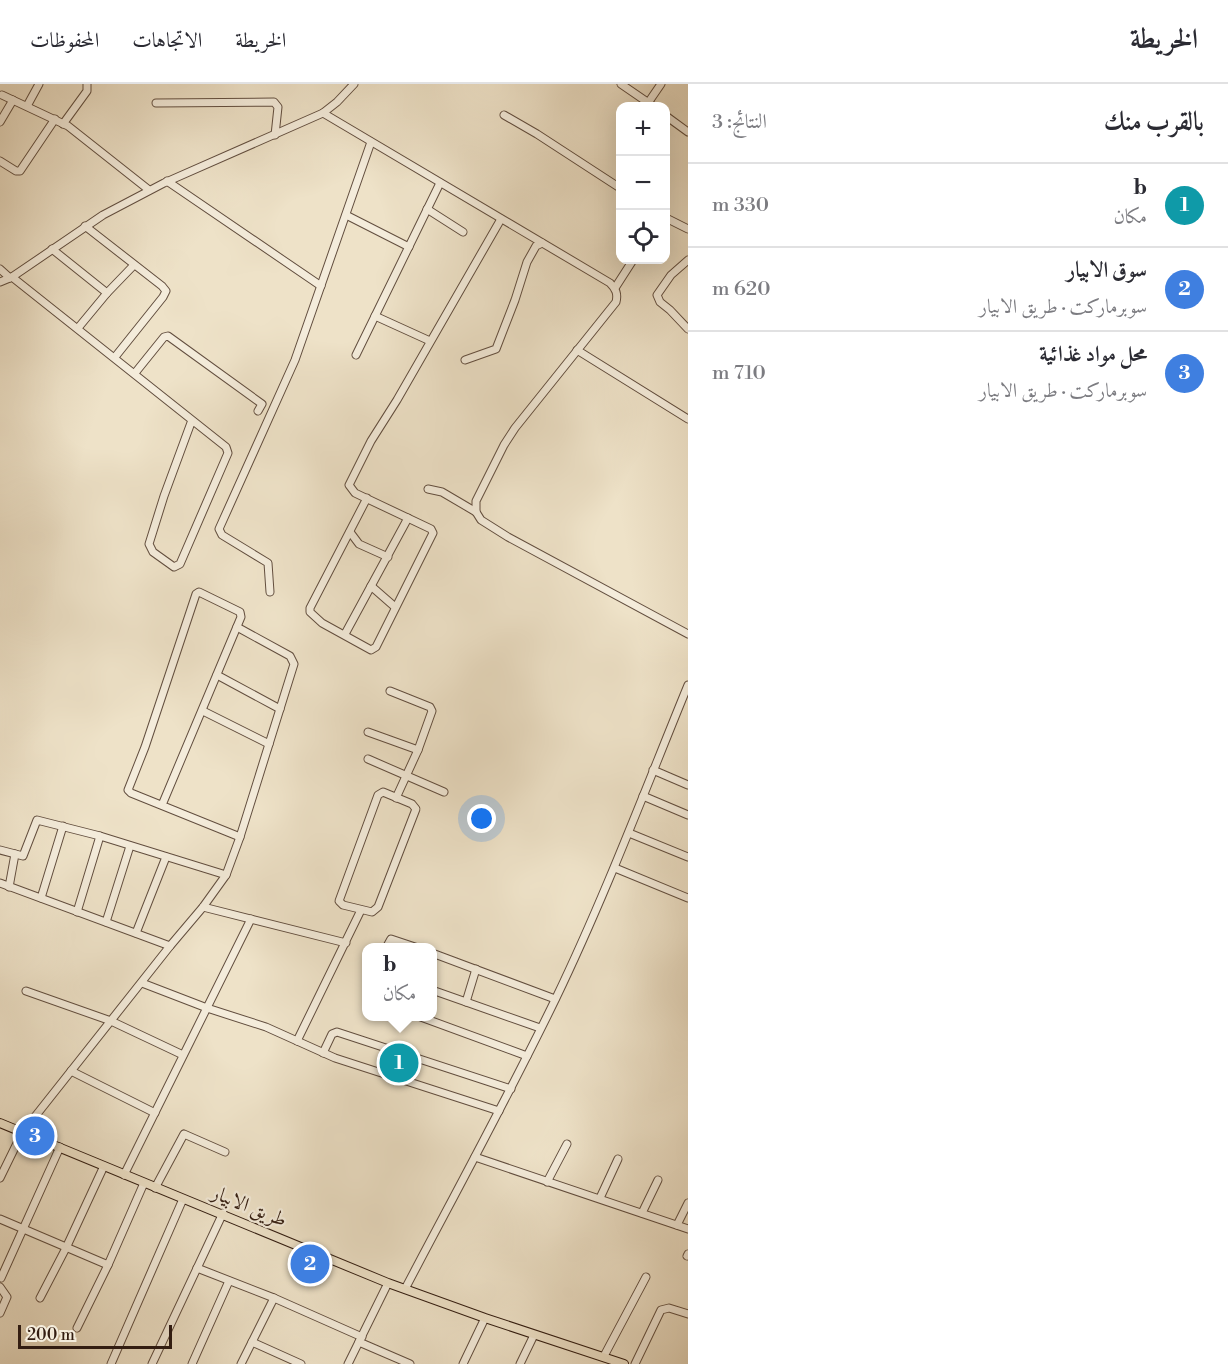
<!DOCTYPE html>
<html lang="ar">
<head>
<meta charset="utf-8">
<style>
	:root { --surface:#fff; --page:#f7f7f7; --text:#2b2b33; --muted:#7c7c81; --line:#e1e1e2; --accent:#8f2418 }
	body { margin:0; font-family:"Libre Bodoni",Amiri,serif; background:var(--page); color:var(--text); direction:rtl }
	.controls { position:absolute; right:18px; top:18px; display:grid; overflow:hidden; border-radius:12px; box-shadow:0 6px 24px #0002 }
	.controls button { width:54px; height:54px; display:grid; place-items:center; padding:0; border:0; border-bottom:2px solid var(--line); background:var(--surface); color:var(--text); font:30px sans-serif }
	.scale { position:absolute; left:18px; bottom:15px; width:154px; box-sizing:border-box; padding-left:6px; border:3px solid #331d11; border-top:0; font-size:16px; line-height:21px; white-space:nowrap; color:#331d11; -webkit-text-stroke:4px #f4ecdb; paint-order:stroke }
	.you { position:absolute; left:482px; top:735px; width:21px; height:21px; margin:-15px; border:4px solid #fff; border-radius:50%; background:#1a73e8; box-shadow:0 0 0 9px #1a73e833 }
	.badge { display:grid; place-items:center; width:39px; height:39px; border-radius:50%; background:var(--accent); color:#fff; font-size:20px; font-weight:700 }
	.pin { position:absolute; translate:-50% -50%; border:3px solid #fff; box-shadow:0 2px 6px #0006 }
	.popup { position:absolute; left:362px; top:859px; width:75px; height:78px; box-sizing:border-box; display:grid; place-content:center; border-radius:12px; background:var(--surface); filter:drop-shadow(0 2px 4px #0005); font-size:20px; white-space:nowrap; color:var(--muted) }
	.popup b { font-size:22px; color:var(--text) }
	.popup::after { content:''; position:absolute; left:50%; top:100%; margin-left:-12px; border:12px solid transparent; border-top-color:var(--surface) }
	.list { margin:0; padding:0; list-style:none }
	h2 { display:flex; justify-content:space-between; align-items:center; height:78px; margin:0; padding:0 24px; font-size:26px }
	h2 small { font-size:20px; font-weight:400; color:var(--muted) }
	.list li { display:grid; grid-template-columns:39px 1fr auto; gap:18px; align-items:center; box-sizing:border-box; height:84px; padding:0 24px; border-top:2px solid var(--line) }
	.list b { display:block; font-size:22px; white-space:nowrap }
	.list p { margin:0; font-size:20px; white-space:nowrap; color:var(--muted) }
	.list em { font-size:20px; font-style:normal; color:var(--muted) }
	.icon { flex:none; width:33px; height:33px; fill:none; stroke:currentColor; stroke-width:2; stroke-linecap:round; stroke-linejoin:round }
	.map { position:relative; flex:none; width:688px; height:1280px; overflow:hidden; direction:ltr }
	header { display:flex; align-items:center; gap:36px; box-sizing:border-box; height:84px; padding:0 30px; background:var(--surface); border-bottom:2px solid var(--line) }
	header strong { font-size:28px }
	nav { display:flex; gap:33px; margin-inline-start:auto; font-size:21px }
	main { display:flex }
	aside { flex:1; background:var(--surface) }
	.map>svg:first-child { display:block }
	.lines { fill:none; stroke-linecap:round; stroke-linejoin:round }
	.minor-casing { stroke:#624e3f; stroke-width:9 }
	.major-casing { stroke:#331d11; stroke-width:10 }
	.minor { stroke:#f4ecdb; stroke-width:7 }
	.major { stroke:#eee2c8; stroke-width:8 }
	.labels { text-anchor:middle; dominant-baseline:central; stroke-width:4.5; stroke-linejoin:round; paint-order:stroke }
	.street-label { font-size:20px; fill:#331d11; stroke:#f4ecdb }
</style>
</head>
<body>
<header>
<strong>الخريطة</strong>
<nav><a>الخريطة</a><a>الاتجاهات</a><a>المحفوظات</a></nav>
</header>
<main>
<aside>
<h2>بالقرب منك<small>النتائج: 3</small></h2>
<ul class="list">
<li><span class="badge" style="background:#0f9aa8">1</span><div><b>b</b><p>مكان</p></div><em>330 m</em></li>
<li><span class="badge" style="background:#3f7fe0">2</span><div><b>سوق الابيار</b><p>سوبرماركت · طريق الابيار</p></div><em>620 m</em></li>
<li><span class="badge" style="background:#3f7fe0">3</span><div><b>محل مواد غذائية</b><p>سوبرماركت · طريق الابيار</p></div><em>710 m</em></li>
</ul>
</aside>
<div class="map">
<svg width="688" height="1280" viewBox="0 0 688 1280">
	<rect width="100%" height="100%" fill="#eee2c8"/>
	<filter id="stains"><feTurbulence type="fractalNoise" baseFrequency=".00333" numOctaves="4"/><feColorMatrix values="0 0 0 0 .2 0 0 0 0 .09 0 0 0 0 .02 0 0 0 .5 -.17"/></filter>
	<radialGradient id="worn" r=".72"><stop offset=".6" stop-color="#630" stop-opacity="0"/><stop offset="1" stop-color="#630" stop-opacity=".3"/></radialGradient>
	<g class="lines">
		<g class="minor-casing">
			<g id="minor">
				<path d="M621,0L653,22"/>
				<path d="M2,11L68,42L149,106"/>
				<path d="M156,19L274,18L278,23L275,51"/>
				<path d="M648,19L661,0"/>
				<path d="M27,22L39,0"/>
				<path d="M323,29L610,199C616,205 618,210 616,218L515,344L504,361L476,417V428L481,436L508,453L688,550"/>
				<path d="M504,31L537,50L620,104"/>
				<path d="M666,32L688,48"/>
				<path d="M0,38L13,16"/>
				<path d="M63,40L87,7V0"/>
				<path d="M0,77L16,87H20L55,35"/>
				<path d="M167,97L321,202"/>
				<path d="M427,125L463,148"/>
				<path d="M346,131L409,163"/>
				<path d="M666,134L688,145"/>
				<path d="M85,142L162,202L166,207L163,213L115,273"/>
				<path d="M52,165L107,209"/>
				<path d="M688,176L671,191L657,211L660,218L670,226L688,245"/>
				<path d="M0,185L10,194"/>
				<path d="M12,193L226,363L228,369L180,480L174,483L153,468L149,460L164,412L192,336"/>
				<path d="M0,198L12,193L103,131L164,99L323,29L337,18L354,0"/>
				<path d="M615,204L633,176"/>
				<path d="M375,232L430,257"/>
				<path d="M78,244L107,209L134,181"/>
				<path d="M577,266L688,335"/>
				<path d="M356,271L440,99"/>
				<path d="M465,276L496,265L515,216L527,178L536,162L542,159"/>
				<path d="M135,289L164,253L168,252L262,320L258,327"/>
				<path d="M428,405L442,408L476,428"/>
				<path d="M367,414L310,524V528L322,539L371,566L376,563L433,449L431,445L355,409L349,401L371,357L397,316L501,135"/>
				<path d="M350,448L359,460L388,473"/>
				<path d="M371,502L395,523"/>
				<path d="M270,508L268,479L222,451L219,445L295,276L371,58"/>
				<path d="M345,550L408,434"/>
				<path d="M217,591L280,625"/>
				<path d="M390,607L430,623L432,627L418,666L396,714"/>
				<path d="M203,627L269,660"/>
				<path d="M368,648L418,666"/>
				<path d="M368,675L444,708"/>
				<path d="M653,686L688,701"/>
				<path d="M383,708L412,720L416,725L378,823L372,828L343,821L339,817L378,711Z"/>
				<path d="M643,712L688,731"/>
				<path d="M162,721L241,533L240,528L199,508L196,510L145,663L128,706L131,709L240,753"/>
				<path d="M629,749L688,773"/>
				<path d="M0,766L23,772L37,736L100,752L226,791"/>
				<path d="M615,784L688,814"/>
				<path d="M0,799L170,862"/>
				<path d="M9,803L15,770"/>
				<path d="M41,814L63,742"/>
				<path d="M203,823L346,859"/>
				<path d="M77,828L100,752"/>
				<path d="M106,838L130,762"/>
				<path d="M136,849L166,773"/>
				<path d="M386,864L391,855L418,864"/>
				<path d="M432,869L555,915"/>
				<path d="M142,899L207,924L266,943L335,974L499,1027"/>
				<path d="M432,906L540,944"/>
				<path d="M26,907L111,937L183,971"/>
				<path d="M466,918L476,885"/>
				<path d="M418,932L527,972"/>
				<path d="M297,957L361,826"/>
				<path d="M323,969L332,950L337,948L511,1005"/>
				<path d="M71,987L155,1029"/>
				<path d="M475,1073L688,1145"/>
				<path d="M124,1091L251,835"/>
				<path d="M0,1094L22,1049L170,862L203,823L226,791L240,753L294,580L290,572L237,543"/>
				<path d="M547,1098L567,1060"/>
				<path d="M155,1104L184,1050L225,1068"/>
				<path d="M600,1114L618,1075"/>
				<path d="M642,1129L658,1096"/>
				<path d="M0,1135L108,1181"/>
				<path d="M677,1141L688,1119"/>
				<path d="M687,1172L688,1170"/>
				<path d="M197,1184L274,1214L362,1253"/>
				<path d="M1,1194L60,1063"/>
				<path d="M0,1203L7,1213L0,1229"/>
				<path d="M405,1205C456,1108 508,1013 556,914C605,812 645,706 688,601"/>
				<path d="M40,1214L66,1164L104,1082"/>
				<path d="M77,1244L108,1181L144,1099"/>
				<path d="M252,1258L301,1280"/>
				<path d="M359,1258L410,1280"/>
				<path d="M604,1272L646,1193"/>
				<path d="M111,1280L183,1115"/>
				<path d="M152,1280L223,1129"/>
				<path d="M192,1280L229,1197"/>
				<path d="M241,1280L274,1214"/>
				<path d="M348,1280L388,1199"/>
				<path d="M463,1280L485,1234"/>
				<path d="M520,1280L534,1251"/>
				<path d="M635,1280L661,1226L669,1224L688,1230"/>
			</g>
		</g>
		<g class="major-casing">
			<path id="major" d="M0,1039L388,1199L485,1234L624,1280"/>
		</g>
		<use href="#minor" class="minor"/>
		<use href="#major" class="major"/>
	</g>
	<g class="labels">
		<g class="street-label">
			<text transform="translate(249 1123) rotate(22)">طريق الابيار</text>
		</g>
	</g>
	<rect width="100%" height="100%" filter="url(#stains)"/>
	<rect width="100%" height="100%" fill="url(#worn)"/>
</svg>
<div class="controls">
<button>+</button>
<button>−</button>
<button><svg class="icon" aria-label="locate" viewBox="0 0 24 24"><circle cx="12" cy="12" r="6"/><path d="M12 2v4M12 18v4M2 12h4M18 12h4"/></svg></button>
</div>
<div class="scale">200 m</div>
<div class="you"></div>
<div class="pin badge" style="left:399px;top:979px;background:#0f9aa8">1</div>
<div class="popup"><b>b</b>مكان</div>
<div class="pin badge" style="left:310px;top:1180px;background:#3f7fe0">2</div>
<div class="pin badge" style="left:35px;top:1052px;background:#3f7fe0">3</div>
</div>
</main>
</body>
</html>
